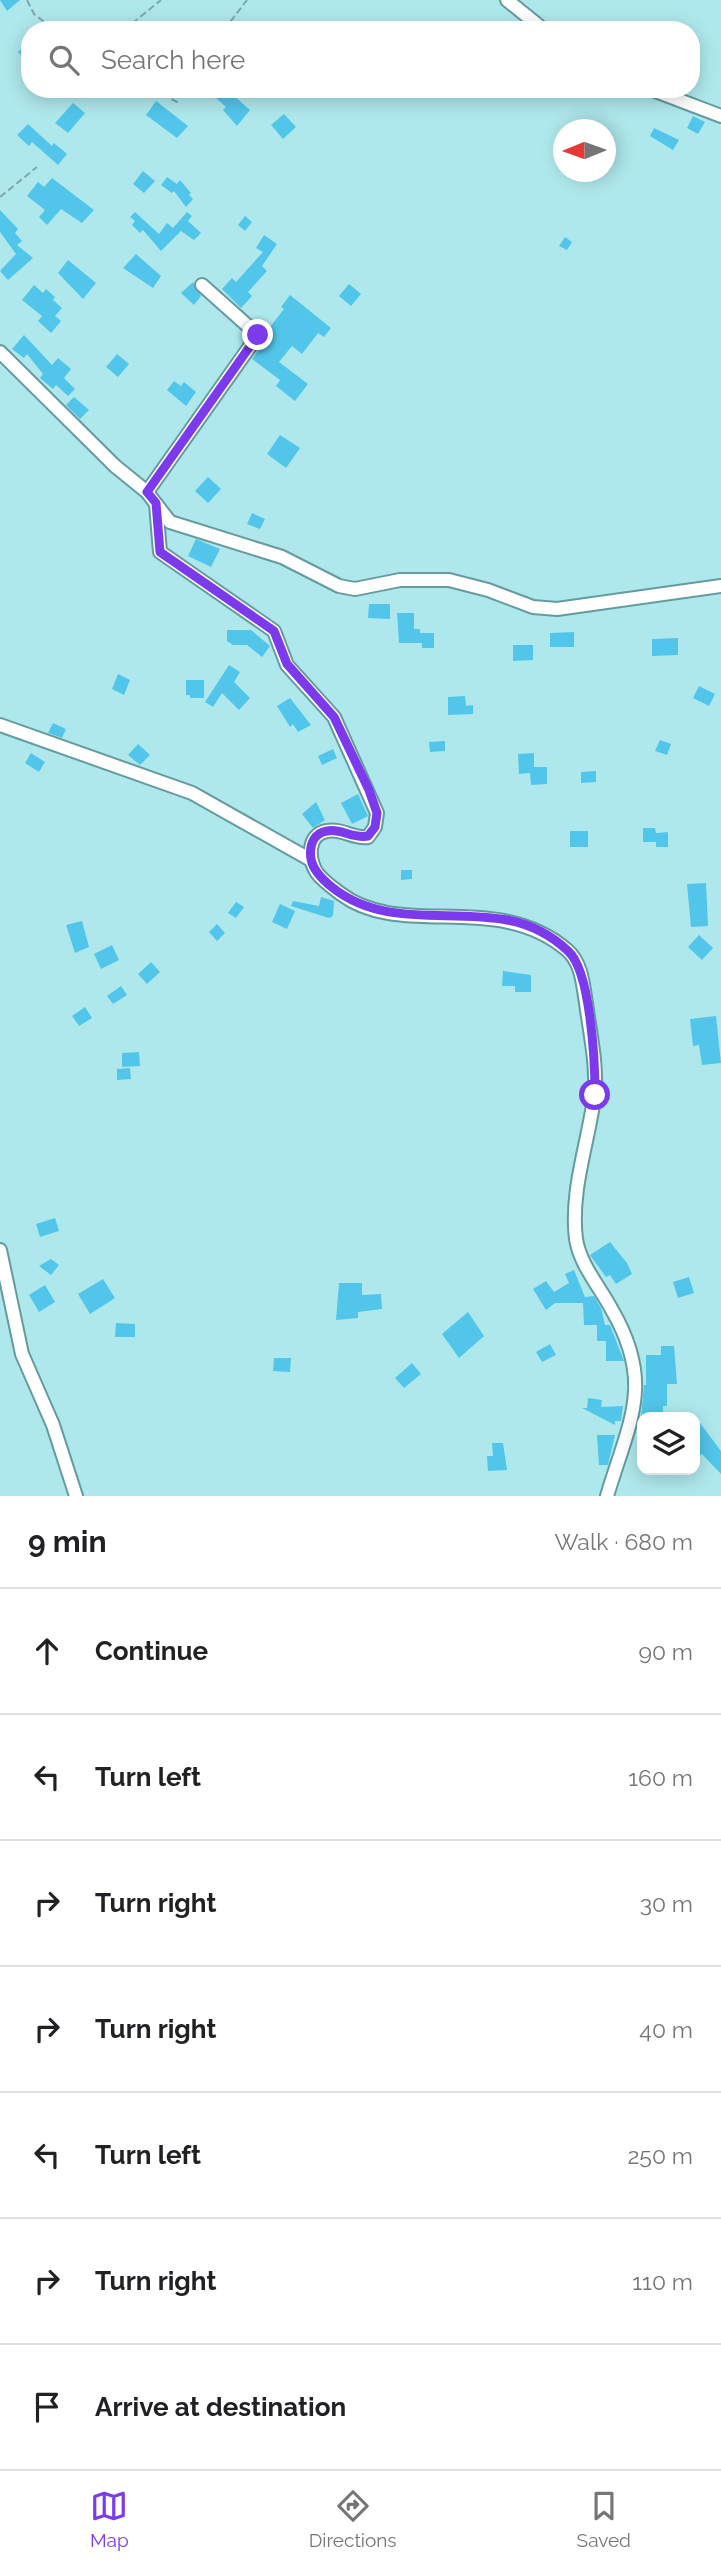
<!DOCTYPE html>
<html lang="en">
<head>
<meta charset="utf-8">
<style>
	:root { --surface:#fff; --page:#f6f6f6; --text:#202124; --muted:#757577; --line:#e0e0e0; --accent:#7c3aed }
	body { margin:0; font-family:Raleway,sans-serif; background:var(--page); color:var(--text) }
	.controls { position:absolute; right:21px; bottom:21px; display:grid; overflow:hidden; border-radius:14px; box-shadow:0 4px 18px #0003 }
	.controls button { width:63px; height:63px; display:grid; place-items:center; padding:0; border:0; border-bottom:2px solid var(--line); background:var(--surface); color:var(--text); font:35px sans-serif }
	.compass { position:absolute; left:553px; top:119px; width:63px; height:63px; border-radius:50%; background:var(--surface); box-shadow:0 4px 18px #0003; rotate:269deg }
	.stop { position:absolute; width:21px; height:21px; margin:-16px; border:5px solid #7c3aed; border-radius:50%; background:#fff }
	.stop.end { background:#7c3aed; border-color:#fff; box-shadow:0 2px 7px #0008 }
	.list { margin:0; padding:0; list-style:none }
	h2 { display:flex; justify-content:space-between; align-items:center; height:91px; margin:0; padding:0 28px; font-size:30px }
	h2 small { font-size:23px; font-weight:400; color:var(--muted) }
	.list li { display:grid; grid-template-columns:46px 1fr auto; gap:21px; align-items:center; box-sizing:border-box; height:126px; padding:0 28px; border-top:2px solid var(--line) }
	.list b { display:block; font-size:26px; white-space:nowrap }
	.list em { font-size:23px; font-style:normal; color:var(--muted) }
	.icon { flex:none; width:38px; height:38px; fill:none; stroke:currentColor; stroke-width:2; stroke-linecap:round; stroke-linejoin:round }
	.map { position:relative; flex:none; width:721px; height:1496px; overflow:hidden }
	.search { position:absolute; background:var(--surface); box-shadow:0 4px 18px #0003; left:21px; right:21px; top:21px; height:77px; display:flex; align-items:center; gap:18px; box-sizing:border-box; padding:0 24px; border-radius:28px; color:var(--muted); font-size:26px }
	.sheet { height:973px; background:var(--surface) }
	nav { display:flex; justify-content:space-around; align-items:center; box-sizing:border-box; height:98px; border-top:2px solid var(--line); background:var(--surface); font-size:19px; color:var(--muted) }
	nav a { display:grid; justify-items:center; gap:4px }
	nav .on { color:var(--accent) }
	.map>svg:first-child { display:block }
	.building { fill:#51c6ea }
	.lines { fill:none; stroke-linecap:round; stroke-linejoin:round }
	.street-casing { stroke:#649b9f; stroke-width:16 }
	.path { stroke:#7ca8ab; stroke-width:2; stroke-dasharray:7 3.5; stroke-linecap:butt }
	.street { stroke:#fff; stroke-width:12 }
	.route { stroke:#7c3aed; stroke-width:9 }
</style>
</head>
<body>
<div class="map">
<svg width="721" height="1496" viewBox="0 0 721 1496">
	<rect width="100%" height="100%" fill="#afe8ec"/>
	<g class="building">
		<path d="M0,0H20L7,11Z"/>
		<path d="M30,41V65L18,52Z"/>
		<path d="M206,89H226L250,110L237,126L223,110L226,107Z"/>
		<path d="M156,101L188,126L177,138L146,115Z"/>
		<path d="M73,103L85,113L68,133L55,123Z"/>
		<path d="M284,114L296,127L283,139L271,125Z"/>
		<path d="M693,116L705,122L698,134L687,128Z"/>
		<path d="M28,124L52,146L54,143L67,154L58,165L32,142L29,146L17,135Z"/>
		<path d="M654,128L679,140L673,150L650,136Z"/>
		<path d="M143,171L155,181L144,193L133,184Z"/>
		<path d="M167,177L177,184L180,180L191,193L189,195L193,199L186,207L174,191L172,193L161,185Z"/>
		<path d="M52,178L94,210L82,223L61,209L47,225L39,217L45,210L27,196L38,182L44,187Z"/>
		<path d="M0,210L18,229L15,233L22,241L17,245L33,258L8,280L0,271L16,254L0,232Z"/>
		<path d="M135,212L159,234L167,223L173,228L187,212L192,216L188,221L201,233L194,240L181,231L161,251L143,230L140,233L132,225L135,221L130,217Z"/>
		<path d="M245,216L252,222L245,231L238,225Z"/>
		<path d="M264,235L277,244L262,266L267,271L248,292L252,296L241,308L222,289L232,278L236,282L263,252L256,248Z"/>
		<path d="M565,237L572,242L567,250L559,246Z"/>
		<path d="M136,254L161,276L153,288L123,268Z"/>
		<path d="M68,260L96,283L83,299L58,273Z"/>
		<path d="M193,282L201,296L194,305L181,293Z"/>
		<path d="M349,284L361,294L351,306L339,296Z"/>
		<path d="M34,285L43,293L46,289L55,297L53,300L62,308L55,316L61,321L51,333L38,321L42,316L22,300Z"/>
		<path d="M290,295L331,328L324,337L318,333L302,354L292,346L279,362L308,384L295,401L276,386L280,380L252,359L267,339L266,332L284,309L281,307Z"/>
		<path d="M24,335L52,365L58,358L71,369L64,378L75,389L68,396L56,385L53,389L40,378L43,374L27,354L24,358L12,349Z"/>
		<path d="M117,354L129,364L118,377L106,367Z"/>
		<path d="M174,381L181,386L184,382L196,392L186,406L167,390Z"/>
		<path d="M74,397L89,410L80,419L66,405Z"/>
		<path d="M280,435L300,448L286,468L267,454Z"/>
		<path d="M208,477L221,489L208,503L195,491Z"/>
		<path d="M252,513L265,519L260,529L247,524Z"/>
		<path d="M196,539L220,549L211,567L188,556Z"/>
		<path d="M369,604H390V619L368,618Z"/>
		<path d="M397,613H414V629H420V633H434V648H422V643H399Z"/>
		<path d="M227,630H251L270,646L262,657L247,645H233L227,641Z"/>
		<path d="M574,632V647H550V633Z"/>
		<path d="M678,638V655L652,656V639Z"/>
		<path d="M513,645H533V660L513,661Z"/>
		<path d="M229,665L240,672L234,682L250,698L239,710L222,693L213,707L205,702Z"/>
		<path d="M118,674L130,680L124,695L112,689Z"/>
		<path d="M186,680H204V698H190V695H186Z"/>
		<path d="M699,686L715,694L709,706L693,698Z"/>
		<path d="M465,696L466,706L473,705V714L448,715V697Z"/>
		<path d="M290,698L311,725L298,732L293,724L290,727L277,706Z"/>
		<path d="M53,723L66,729L62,738L48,733Z"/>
		<path d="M660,740L671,744L667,755L655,751Z"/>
		<path d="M445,741V751L430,752L429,742Z"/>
		<path d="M138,744L150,755L140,765L128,755Z"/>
		<path d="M333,749L337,758L322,765L318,756Z"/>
		<path d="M31,753L45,762L39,772L25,763Z"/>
		<path d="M534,753V767H547V784L531,785L530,773L519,774L518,754Z"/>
		<path d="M596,771V782L581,783V772Z"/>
		<path d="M358,794L368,816L352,824L341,803Z"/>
		<path d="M316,802L325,820L313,828L302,814Z"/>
		<path d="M643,828H655L656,833L668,832V847H656V842H643Z"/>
		<rect x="570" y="831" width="18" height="16"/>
		<path d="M401,870H412V879L401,880Z"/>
		<path d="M706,883L708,926L691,927L687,884Z"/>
		<path d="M321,897L334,901L333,916L329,918L291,906L293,901L319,906Z"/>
		<path d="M236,902L244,907L236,918L228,913Z"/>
		<path d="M280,904L295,911L287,929L272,922Z"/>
		<path d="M82,921L89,947L75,953L66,925Z"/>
		<path d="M217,924L225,933L217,941L209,932Z"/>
		<path d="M699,935L713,948L702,960L688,947Z"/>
		<path d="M112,945L119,960L101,969L94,954Z"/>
		<path d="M151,962L160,972L147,984L138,974Z"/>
		<path d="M503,971L531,975V992H515V986H502Z"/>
		<path d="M121,986L127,995L113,1004L107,996Z"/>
		<path d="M85,1007L92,1018L79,1026L72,1016Z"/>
		<path d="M716,1016L721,1063L702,1065L699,1045L693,1046L690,1019Z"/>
		<path d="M139,1052L140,1066L122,1067V1053Z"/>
		<path d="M130,1068L131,1079L117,1080V1069Z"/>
		<path d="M55,1218L59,1231L40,1237L36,1224Z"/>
		<path d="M610,1242L627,1263L632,1274L616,1284L610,1275L606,1277L590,1255Z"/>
		<path d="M51,1259L59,1265L51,1275L39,1266Z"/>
		<path d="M574,1270L585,1297L594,1296L601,1308L605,1325H584L583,1303H555L546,1310L533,1289L546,1281L554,1292L569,1283L565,1274Z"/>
		<path d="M689,1277L694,1293L678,1298L673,1282Z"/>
		<path d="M103,1279L115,1298L90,1314L78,1294Z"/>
		<path d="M339,1283H362V1295L381,1294L382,1309L358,1312V1318L336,1320Z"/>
		<path d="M45,1285L55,1302L39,1312L29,1295Z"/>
		<path d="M468,1312L484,1336L459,1358L442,1334Z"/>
		<path d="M116,1323L135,1324V1337H115Z"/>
		<path d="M597,1325H610L624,1361H606V1341H597Z"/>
		<path d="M550,1344L556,1355L542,1362L536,1352Z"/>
		<path d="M661,1346H674L677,1384H667V1406H663V1416L641,1417L644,1385H646V1355H661Z"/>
		<path d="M274,1358H291L290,1372L273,1371Z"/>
		<path d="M412,1363L421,1374L404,1388L395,1378Z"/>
		<path d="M588,1398L602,1400L601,1407L623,1406L621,1421H615V1425L582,1408H587Z"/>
		<path d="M700,1423L721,1451V1474L702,1454L695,1460V1427Z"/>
		<path d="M597,1435H615L608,1465H599Z"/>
		<path d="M492,1443H503L507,1470L488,1471L487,1456H493Z"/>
	</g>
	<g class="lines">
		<g class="street-casing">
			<g id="street">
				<path d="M507,0L544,30"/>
				<path d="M650,89L721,116"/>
				<path d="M0,352L115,466L147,492L156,504L160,552L274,631L287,665L334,717L377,813L375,827L368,837C353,839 342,828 327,831C307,834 308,859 317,873C323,881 333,888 341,894C402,940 497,890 567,950C582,963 583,985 586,1003C590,1034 598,1067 594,1098C588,1144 570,1191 576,1239C580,1265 600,1287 612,1310C655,1384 629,1422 607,1496"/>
				<path d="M147,492L258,335L202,285"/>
				<path d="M156,504L170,522L282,557L339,586L355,589L400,580H449L488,590L533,607L557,609L721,586"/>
				<path d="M0,725L192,793L311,860"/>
				<path d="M0,1250L22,1354L53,1425L76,1496"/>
			</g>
		</g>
		<g class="path">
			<path d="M27,0L34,14L55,30"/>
			<path d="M124,30L161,0"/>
			<path d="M224,30L247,0"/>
			<path d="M153,89L177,102L181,89"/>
			<path d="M0,197L37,167"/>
		</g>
		<use href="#street" class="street"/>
	</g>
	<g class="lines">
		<path class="route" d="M258,335L147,492L156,503L160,552L274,631L287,664L334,717L369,790L377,813L375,827L368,836C353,839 341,828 327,831C313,833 309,846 311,859C313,871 324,881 333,888C384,928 448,909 507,920C529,924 551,935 568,951C591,971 595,1064 595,1095"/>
	</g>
</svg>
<div class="controls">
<button><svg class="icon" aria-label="layers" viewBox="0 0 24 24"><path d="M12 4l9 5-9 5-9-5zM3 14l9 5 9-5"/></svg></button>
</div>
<svg class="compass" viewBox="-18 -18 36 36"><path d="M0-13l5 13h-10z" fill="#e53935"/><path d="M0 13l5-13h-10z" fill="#757577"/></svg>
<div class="stop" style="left:595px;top:1095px"></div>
<div class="stop end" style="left:258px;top:335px"></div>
<div class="search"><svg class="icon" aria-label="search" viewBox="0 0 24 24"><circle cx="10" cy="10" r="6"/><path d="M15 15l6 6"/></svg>Search here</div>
</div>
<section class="sheet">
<h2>9 min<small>Walk · 680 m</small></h2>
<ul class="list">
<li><svg class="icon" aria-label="ahead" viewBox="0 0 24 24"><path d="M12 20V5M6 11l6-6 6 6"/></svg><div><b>Continue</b></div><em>90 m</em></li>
<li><svg class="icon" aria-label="left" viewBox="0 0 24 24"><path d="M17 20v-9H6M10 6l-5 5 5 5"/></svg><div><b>Turn left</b></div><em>160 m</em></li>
<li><svg class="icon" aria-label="right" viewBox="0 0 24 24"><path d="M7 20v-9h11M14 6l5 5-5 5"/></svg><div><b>Turn right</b></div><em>30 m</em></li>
<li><svg class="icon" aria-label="right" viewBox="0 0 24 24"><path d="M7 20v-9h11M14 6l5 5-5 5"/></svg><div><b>Turn right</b></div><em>40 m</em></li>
<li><svg class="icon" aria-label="left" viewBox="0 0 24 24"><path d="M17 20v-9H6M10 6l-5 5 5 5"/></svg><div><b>Turn left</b></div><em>250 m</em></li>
<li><svg class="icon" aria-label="right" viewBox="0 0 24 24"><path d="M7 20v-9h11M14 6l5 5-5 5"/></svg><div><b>Turn right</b></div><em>110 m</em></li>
<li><svg class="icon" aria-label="arrive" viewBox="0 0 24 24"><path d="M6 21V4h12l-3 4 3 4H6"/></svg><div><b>Arrive at destination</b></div></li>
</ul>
</section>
<nav>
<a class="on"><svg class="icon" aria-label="map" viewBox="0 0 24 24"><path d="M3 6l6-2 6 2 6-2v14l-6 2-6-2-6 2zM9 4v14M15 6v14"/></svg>Map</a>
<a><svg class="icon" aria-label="directions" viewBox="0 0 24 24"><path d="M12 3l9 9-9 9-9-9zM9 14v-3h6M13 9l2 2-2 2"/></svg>Directions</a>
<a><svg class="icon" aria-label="saved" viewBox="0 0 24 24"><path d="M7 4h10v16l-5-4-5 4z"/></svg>Saved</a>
</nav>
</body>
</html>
